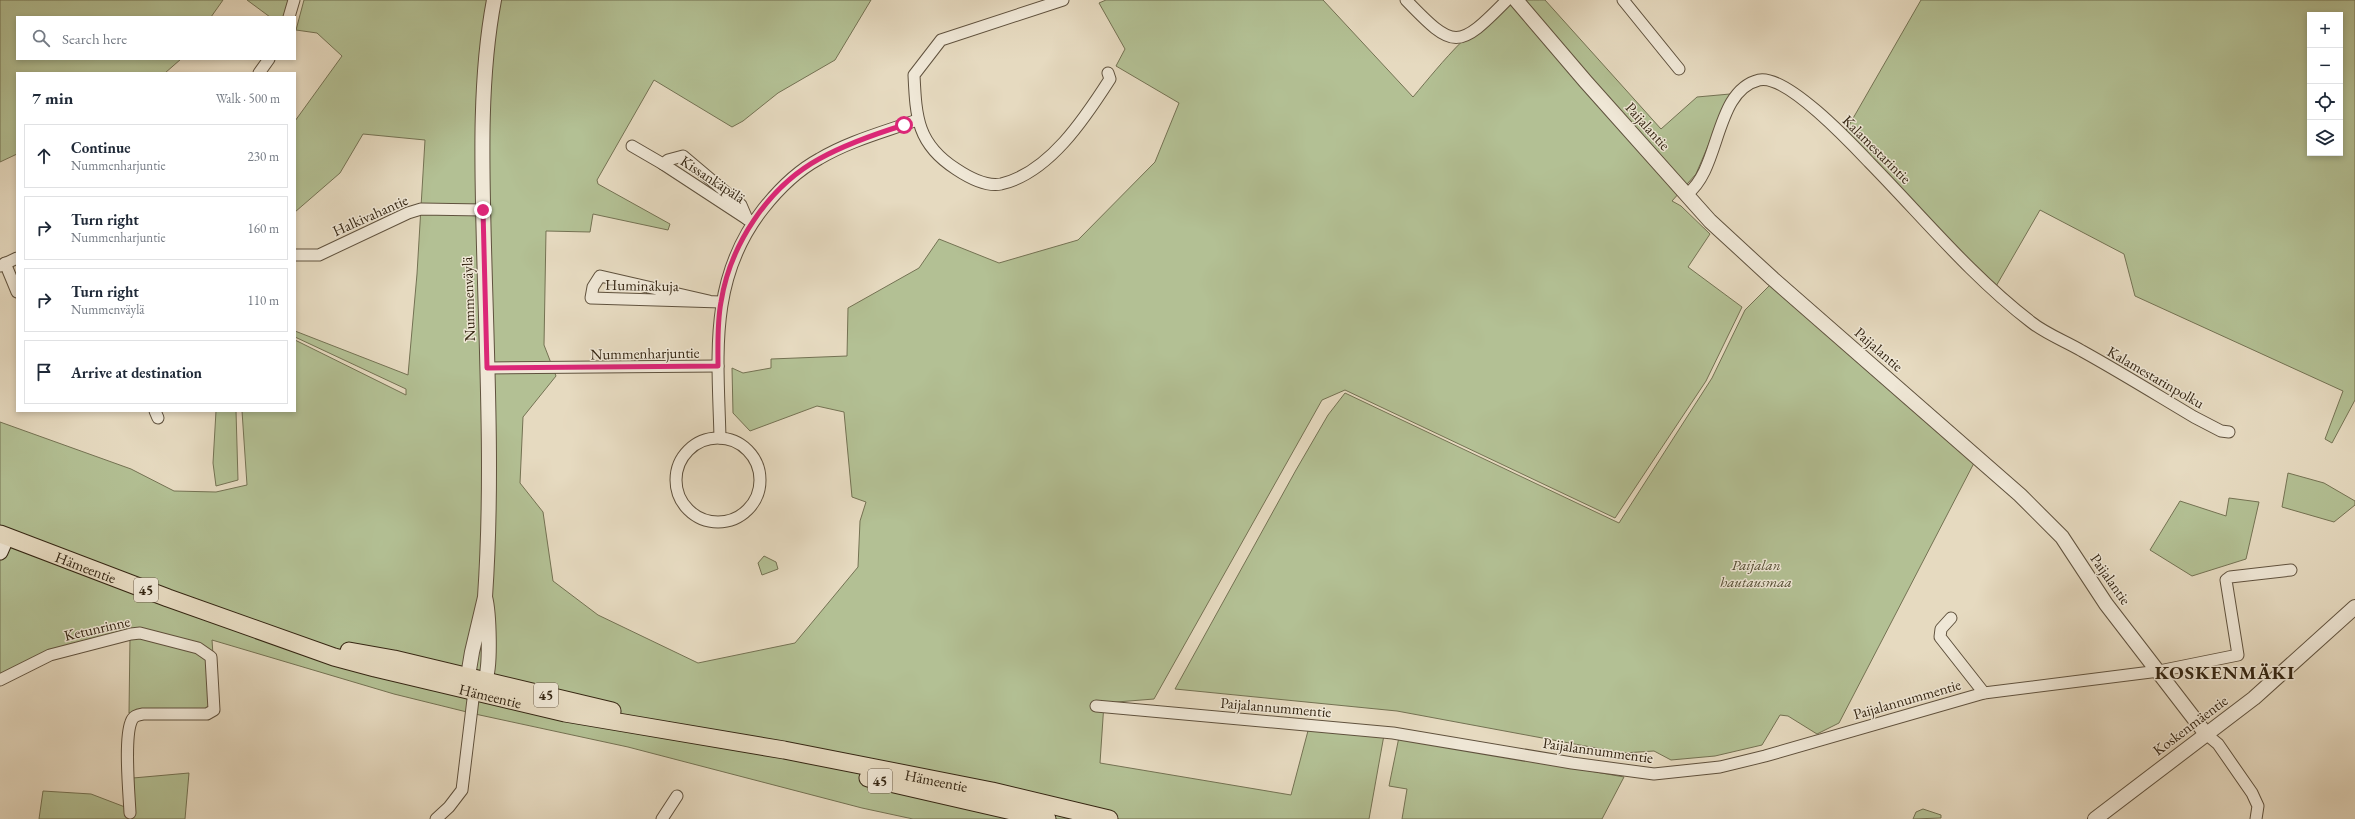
<!DOCTYPE html>
<html lang="en">
<head>
<meta charset="utf-8">
<style>
	:root { --surface:#fff; --page:#f6f6f7; --text:#1f2937; --muted:#747a83; --line:#e0e1e3 }
	body { margin:0; font-family:"EB Garamond",serif; background:var(--page); color:var(--text) }
	.controls { position:absolute; right:12px; top:12px; display:grid; overflow:hidden; border-radius:0px; box-shadow:0 2px 6px #0003 }
	.controls button { width:36px; height:36px; display:grid; place-items:center; padding:0; border:0; border-bottom:1px solid var(--line); background:var(--surface); color:var(--text); font:20px sans-serif }
	.stop { position:absolute; width:12px; height:12px; margin:-9px; border:3px solid #db2777; border-radius:50%; background:#fff }
	.stop.end { background:#db2777; border-color:#fff; box-shadow:0 1px 4px #0008 }
	.list { margin:0; padding:0; list-style:none }
	h2 { display:flex; justify-content:space-between; align-items:center; height:52px; margin:0; padding:0 16px; font-size:17px }
	h2 small { font-size:13px; font-weight:400; color:var(--muted) }
	.list li { display:grid; grid-template-columns:26px 1fr auto; gap:12px; align-items:center; box-sizing:border-box; height:64px; margin:0 8px 8px; padding:0 8px; border:1px solid var(--line); border-radius:0px }
	.list b { display:block; font-size:15px; white-space:nowrap }
	.list p { margin:0; font-size:13px; white-space:nowrap; color:var(--muted) }
	.list em { font-size:13px; font-style:normal; color:var(--muted) }
	.icon { flex:none; width:22px; height:22px; fill:none; stroke:currentColor; stroke-width:2; stroke-linecap:round; stroke-linejoin:round }
	.map { position:relative; flex:none; width:2355px; height:819px; overflow:hidden }
	.search { position:absolute; background:var(--surface); box-shadow:0 2px 6px #0003; left:16px; top:16px; width:280px; height:44px; display:flex; align-items:center; gap:10px; box-sizing:border-box; padding:0 14px; border-radius:0px; color:var(--muted); font-size:15px }
	.panel { position:absolute; background:var(--surface); box-shadow:0 2px 6px #0003; left:16px; top:72px; width:280px; height:340px; border-radius:0px }
	.map>svg:first-child { display:block }
	.green { fill:#b3c094; stroke:#747253; fill-rule:evenodd }
	.lines { fill:none; stroke-linecap:round; stroke-linejoin:round }
	.minor-casing { stroke:#60523e; stroke-width:13 }
	.tertiary-casing { stroke:#60523e; stroke-width:16 }
	.secondary-casing { stroke:#342512; stroke-width:17 }
	.primary-casing { stroke:#342512; stroke-width:19 }
	.minor { stroke:#efe7d6; stroke-width:11 }
	.tertiary { stroke:#efe7d6; stroke-width:14 }
	.secondary { stroke:#efe7d6; stroke-width:15 }
	.primary { stroke:#e6dac0; stroke-width:17 }
	.route { stroke:#db2777; stroke-width:5 }
	.labels { text-anchor:middle; dominant-baseline:central; stroke-width:3; stroke-linejoin:round; paint-order:stroke }
	.shield { fill:#efe7d6; stroke:#6c5f4d; stroke-width:1 }
	.shield-label { font-size:14px; font-weight:bold; fill:#342512 }
	.street-label { font-size:15px; fill:#342512; stroke:#efe7d6 }
	.park-label { font-size:15px; font-style:italic; fill:#544c32; stroke:#efe7d6 }
	.district-label { font-size:19px; font-weight:bold; letter-spacing:1px; fill:#342512; stroke:#efe7d6 }
</style>
</head>
<body>
<div class="map">
<svg width="2355" height="819" viewBox="0 0 2355 819">
	<rect width="100%" height="100%" fill="#e6dac0"/>
	<filter id="stains"><feTurbulence type="fractalNoise" baseFrequency=".005" numOctaves="4"/><feColorMatrix values="0 0 0 0 .2 0 0 0 0 .09 0 0 0 0 .02 0 0 0 .5 -.17"/></filter>
	<radialGradient id="worn" r=".72"><stop offset=".6" stop-color="#630" stop-opacity="0"/><stop offset="1" stop-color="#630" stop-opacity=".3"/></radialGradient>
	<g class="green">
		<path d="M0,0H223L211,17H17V59H181L165,73H17V154L0,162Z"/>
		<path d="M247,0H289L284,17H270Z"/>
		<path d="M304,0H871L835,60L778,93L743,121L732,127L654,80L597,180L598,184L670,224L668,230L593,214L590,232L546,231L544,345L556,376L523,417L520,483L543,512L553,581L598,615L698,663L795,643L858,567L860,521L866,502L852,497L844,412L817,406L750,431L733,413L732,368L743,373L771,368V359L847,356L848,308L919,268L939,239L999,263L1078,240L1155,162L1179,103L1116,66L1125,49L1099,3L1106,0H1323L1413,97C1441,64 1480,13 1523,0C1529,0 1538,0 1545,0L1661,129L1697,97L1730,94L1696,174L1672,201L1681,206L1710,234L1688,267L1742,307L1706,381L1615,518L1345,390L1322,400L1154,699L1104,703L1100,763L1291,795L1309,727L1384,735L1369,819H913L862,808L628,747L475,714L394,694L212,640L217,714L129,713L130,637L60,653L0,682V422L131,469L174,491L216,492L247,485L242,411H295V340L406,395V389L295,337V331L408,375L417,274L425,140L363,134L340,173L295,212V121L342,56L317,33L296,30Z"/>
		<path d="M1921,0H2355V400L2332,443L2325,439L2343,391L2135,296L2124,254L2040,210L1995,288L1844,134ZM2310,15H2340V153H2310Z"/>
		<path d="M1771,284L1974,463L1839,723L1817,734L1788,716L1780,715L1762,745L1715,756L1671,760L1654,751L1623,753L1397,711L1175,689L1296,470L1328,415L1345,393L1619,523L1712,378L1745,310Z"/>
		<path d="M216,411H236L238,480L216,486L213,463Z"/>
		<path d="M2288,473L2324,483L2355,501V505L2334,522L2282,507Z"/>
		<path d="M2229,498L2259,502L2246,559L2192,576L2150,550L2180,501L2226,516Z"/>
		<path d="M764,556L776,562L778,569L762,575L758,563Z"/>
		<path d="M1399,737L1624,777L1602,819H1402L1407,789L1389,786Z"/>
		<path d="M189,773L185,819H39L43,791L91,794L125,807L133,778Z"/>
		<path d="M1923,809L1941,815V818L1913,819L1916,812Z"/>
	</g>
	<g class="lines">
		<g class="minor-casing">
			<g id="minor">
				<path d="M1063,0L941,40L914,75C916,117 917,144 956,169C968,177 986,187 1001,184C1049,173 1085,118 1110,79L1108,73"/>
				<path d="M1406,0C1454,50 1458,50 1507,0"/>
				<path d="M1623,0L1679,69"/>
				<path d="M289,17L294,0"/>
				<path d="M259,73L269,59"/>
				<path d="M632,146L663,164L668,160L683,156L741,205L747,219L753,222"/>
				<path d="M663,164L747,219"/>
				<path d="M1687,194C1721,169 1714,91 1759,80C1786,74 1851,143 1869,162C1922,216 1971,276 2031,322C2046,334 2065,341 2082,351C2120,372 2157,395 2194,417L2221,431L2229,432"/>
				<path d="M295,255H319L408,213L421,209L483,210"/>
				<path d="M5,263L17,292"/>
				<path d="M0,266L17,258"/>
				<path d="M709,301L600,276L593,287L591,298L721,302"/>
				<path d="M487,368L718,366"/>
				<path d="M155,411L158,418"/>
				<path d="M720,438C718,356 708,279 763,209C778,190 797,171 819,159C849,141 884,132 917,120"/>
				<circle cx="718" cy="480" r="42"/>
				<path d="M1951,618L1941,629L1940,637L1984,693"/>
				<path d="M0,680L50,655L131,634L140,633L198,648L211,657L214,710L207,714H143C137,715 133,716 131,722C124,740 129,792 130,813"/>
				<path d="M1096,706L1393,733L1572,763L1654,774L1720,767L1765,756L1984,693L2159,671L2238,655L2226,580L2230,577L2291,570"/>
				<path d="M2206,734L2218,744L2252,793L2258,806L2256,819"/>
				<path d="M436,819L449,807L462,790L474,691"/>
				<path d="M662,819L677,796"/>
			</g>
		</g>
		<g class="tertiary-casing">
			<g id="tertiary">
				<path d="M1516,0L1586,82L1710,221L1773,279L2020,495L2062,537L2106,604L2206,734"/>
				<path d="M485,597L472,652L468,676L474,691C477,688 483,684 485,680C491,667 489,612 485,597C493,481 487,364 484,247C482,167 479,79 494,0"/>
				<path d="M2095,819L2254,698L2355,607"/>
			</g>
		</g>
		<g class="secondary-casing">
			<path id="secondary" d="M0,552L7,536"/>
		</g>
		<g class="primary-casing">
			<g id="primary">
				<path id="s1" d="M0,534L168,598L334,657L375,668L565,713L784,750L992,791L1109,819"/>
				<path d="M349,651L394,659L612,711"/>
				<path d="M868,778L1047,819"/>
			</g>
		</g>
		<use href="#minor" class="minor"/>
		<use href="#tertiary" class="tertiary"/>
		<use href="#secondary" class="secondary"/>
		<use href="#primary" class="primary"/>
	</g>
	<g class="lines">
		<path class="route" d="M483,210L487,368L718,366C718,345 717,323 721,302C730,245 768,187 819,159C846,144 875,134 904,125"/>
	</g>
	<g class="labels">
		<g class="shield">
			<rect x="134" y="578" width="24" height="24" rx="3"/>
			<rect x="534" y="683" width="24" height="24" rx="3"/>
			<rect x="868" y="769" width="24" height="24" rx="3"/>
		</g>
		<g class="shield-label">
			<text x="146" y="590">45</text>
			<text x="546" y="695">45</text>
			<text x="880" y="781">45</text>
		</g>
		<g class="street-label">
			<text transform="translate(1648 126) rotate(48)">Paijalantie</text>
			<text transform="translate(1877 149) rotate(45)">Kalamestarintie</text>
			<text transform="translate(713 179) rotate(33)">Kissankäpälä</text>
			<text transform="translate(370 215) rotate(-24)">Halkivahantie</text>
			<text transform="translate(642 285) rotate(1)">Huminakuja</text>
			<text transform="translate(468 299) rotate(-92)">Nummenväylä</text>
			<text transform="translate(1879 349) rotate(41)">Paijalantie</text>
			<text transform="translate(645 353) rotate(-1)">Nummenharjuntie</text>
			<text transform="translate(2156 377) rotate(30)">Kalamestarinpolku</text>
			<text stroke="none"><textPath href="#s1" startOffset="92">Hämeentie</textPath></text>
			<text transform="translate(2111 579) rotate(55)">Paijalantie</text>
			<text transform="translate(97 628) rotate(-13)">Ketunrinne</text>
			<text stroke="none"><textPath href="#s1" startOffset="517">Hämeentie</textPath></text>
			<text transform="translate(1907 699) rotate(-16)">Paijalannummentie</text>
			<text transform="translate(1276 707) rotate(5)">Paijalannummentie</text>
			<text transform="translate(2190 725) rotate(-37)">Koskenmäentie</text>
			<text transform="translate(1598 750) rotate(8)">Paijalannummentie</text>
			<text stroke="none"><textPath href="#s1" startOffset="971">Hämeentie</textPath></text>
		</g>
		<g class="park-label">
			<text x="1756" y="564">Paijalan<tspan x="1756" dy="17">hautausmaa</tspan></text>
		</g>
		<g class="district-label">
			<text x="2225" y="672">KOSKENMÄKI</text>
		</g>
	</g>
	<rect width="100%" height="100%" filter="url(#stains)"/>
	<rect width="100%" height="100%" fill="url(#worn)"/>
</svg>
<div class="controls">
<button>+</button>
<button>−</button>
<button><svg class="icon" aria-label="locate" viewBox="0 0 24 24"><circle cx="12" cy="12" r="6"/><path d="M12 2v4M12 18v4M2 12h4M18 12h4"/></svg></button>
<button><svg class="icon" aria-label="layers" viewBox="0 0 24 24"><path d="M12 4l9 5-9 5-9-5zM3 14l9 5 9-5"/></svg></button>
</div>
<div class="stop" style="left:904px;top:125px"></div>
<div class="stop end" style="left:483px;top:210px"></div>
<div class="search"><svg class="icon" aria-label="search" viewBox="0 0 24 24"><circle cx="10" cy="10" r="6"/><path d="M15 15l6 6"/></svg>Search here</div>
<section class="panel">
<h2>7 min<small>Walk · 500 m</small></h2>
<ul class="list">
<li><svg class="icon" aria-label="ahead" viewBox="0 0 24 24"><path d="M12 20V5M6 11l6-6 6 6"/></svg><div><b>Continue</b><p>Nummenharjuntie</p></div><em>230 m</em></li>
<li><svg class="icon" aria-label="right" viewBox="0 0 24 24"><path d="M7 20v-9h11M14 6l5 5-5 5"/></svg><div><b>Turn right</b><p>Nummenharjuntie</p></div><em>160 m</em></li>
<li><svg class="icon" aria-label="right" viewBox="0 0 24 24"><path d="M7 20v-9h11M14 6l5 5-5 5"/></svg><div><b>Turn right</b><p>Nummenväylä</p></div><em>110 m</em></li>
<li><svg class="icon" aria-label="arrive" viewBox="0 0 24 24"><path d="M6 21V4h12l-3 4 3 4H6"/></svg><div><b>Arrive at destination</b></div></li>
</ul>
</section>
</div>
</body>
</html>
